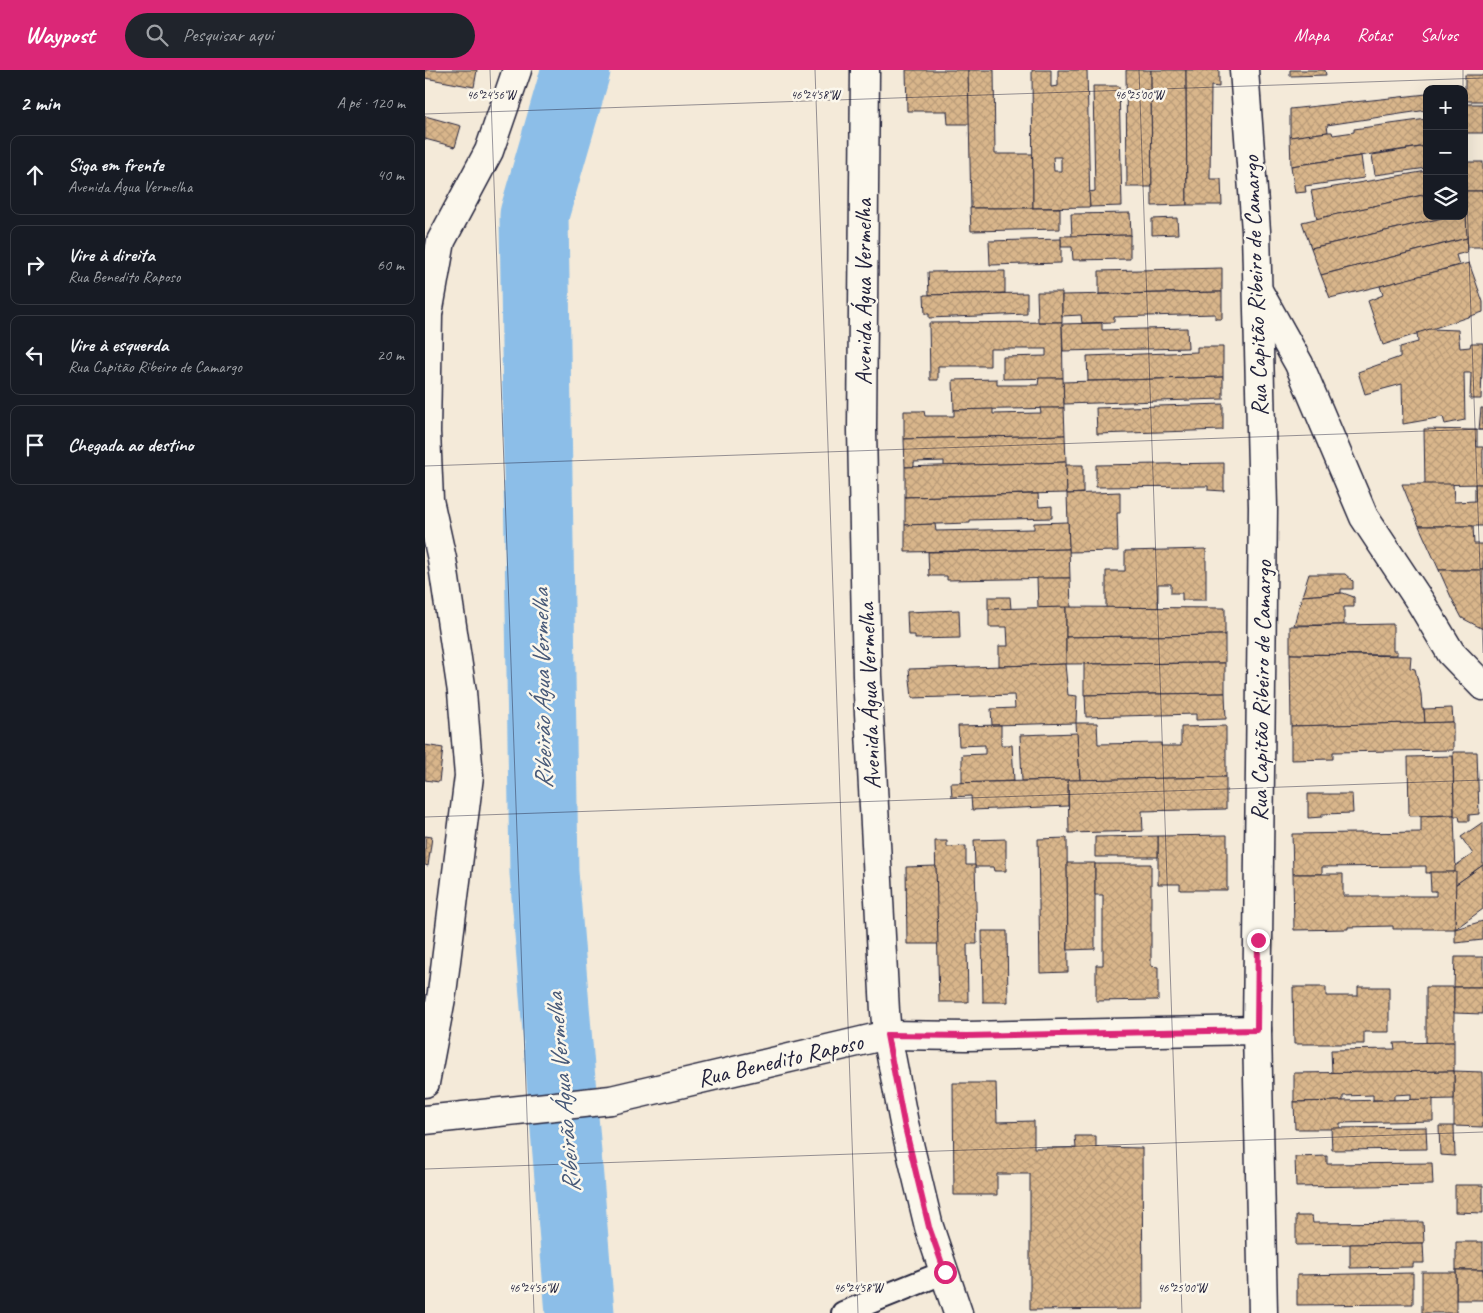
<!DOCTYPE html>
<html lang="pt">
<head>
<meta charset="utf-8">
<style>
	:root { --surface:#171b24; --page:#20242c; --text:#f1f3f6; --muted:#9ea1a6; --line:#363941; --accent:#db2777 }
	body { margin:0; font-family:Caveat,sans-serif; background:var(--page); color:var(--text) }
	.controls { position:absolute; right:15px; top:15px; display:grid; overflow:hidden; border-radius:10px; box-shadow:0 5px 20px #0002 }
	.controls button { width:45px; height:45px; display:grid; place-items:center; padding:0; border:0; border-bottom:1px solid var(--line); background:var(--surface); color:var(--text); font:25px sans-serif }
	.stop { position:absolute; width:15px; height:15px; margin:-11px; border:4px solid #db2777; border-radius:50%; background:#fff }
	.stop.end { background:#db2777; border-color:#fff; box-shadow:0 1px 5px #0008 }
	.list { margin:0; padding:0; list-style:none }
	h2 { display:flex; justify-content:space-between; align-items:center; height:65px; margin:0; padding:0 20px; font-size:21px }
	h2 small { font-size:16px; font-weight:400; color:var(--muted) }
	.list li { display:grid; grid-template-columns:32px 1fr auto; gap:15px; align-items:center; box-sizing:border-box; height:80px; margin:0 10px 10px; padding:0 10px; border:1px solid var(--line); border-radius:10px }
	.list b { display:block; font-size:19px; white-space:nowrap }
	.list p { margin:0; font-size:16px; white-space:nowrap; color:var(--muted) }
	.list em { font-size:16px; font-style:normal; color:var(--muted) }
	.icon { flex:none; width:28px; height:28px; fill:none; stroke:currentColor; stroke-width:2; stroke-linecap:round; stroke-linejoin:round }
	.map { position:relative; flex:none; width:1058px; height:1243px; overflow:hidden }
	header { display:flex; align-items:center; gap:30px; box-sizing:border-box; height:70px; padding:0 25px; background:var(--accent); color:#fff }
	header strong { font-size:24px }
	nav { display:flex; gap:28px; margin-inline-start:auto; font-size:18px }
	.search { width:350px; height:45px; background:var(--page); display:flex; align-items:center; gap:12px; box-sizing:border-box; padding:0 18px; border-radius:28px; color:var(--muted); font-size:19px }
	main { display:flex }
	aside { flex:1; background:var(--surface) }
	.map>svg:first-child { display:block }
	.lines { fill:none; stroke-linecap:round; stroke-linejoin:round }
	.river { stroke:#8cbee8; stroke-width:69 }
	.building { fill:url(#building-cross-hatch); stroke:#22223b; fill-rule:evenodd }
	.service-casing { stroke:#22223b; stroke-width:26 }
	.minor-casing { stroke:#22223b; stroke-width:31 }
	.service { stroke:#fbf7ec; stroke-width:22 }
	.minor { stroke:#fbf7ec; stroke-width:28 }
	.route { stroke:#db2777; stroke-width:6 }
	.ticks { fill:none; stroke:#22223b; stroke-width:1; stroke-opacity:0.45 }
	.labels { text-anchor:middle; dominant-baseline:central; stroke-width:5; stroke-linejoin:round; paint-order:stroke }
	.street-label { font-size:24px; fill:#22223b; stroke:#fbf7ec }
	.water-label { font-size:25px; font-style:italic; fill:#475978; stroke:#fbf7ec }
	.ticks-label { font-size:12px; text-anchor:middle; fill:#22223b; stroke:#fbf7ec; stroke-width:5; stroke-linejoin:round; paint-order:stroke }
</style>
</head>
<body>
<header>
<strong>Waypost</strong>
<div class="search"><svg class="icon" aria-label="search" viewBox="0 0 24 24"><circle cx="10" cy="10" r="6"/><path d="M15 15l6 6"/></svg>Pesquisar aqui</div>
<nav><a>Mapa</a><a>Rotas</a><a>Salvos</a></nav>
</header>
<main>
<aside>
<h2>2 min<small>A pé · 120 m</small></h2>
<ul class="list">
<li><svg class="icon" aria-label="ahead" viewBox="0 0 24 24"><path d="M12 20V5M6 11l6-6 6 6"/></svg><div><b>Siga em frente</b><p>Avenida Água Vermelha</p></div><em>40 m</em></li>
<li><svg class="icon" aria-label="right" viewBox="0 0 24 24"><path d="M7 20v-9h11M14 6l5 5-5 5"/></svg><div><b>Vire à direita</b><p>Rua Benedito Raposo</p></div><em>60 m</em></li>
<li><svg class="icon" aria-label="left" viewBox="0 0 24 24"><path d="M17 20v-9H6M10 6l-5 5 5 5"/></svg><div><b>Vire à esquerda</b><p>Rua Capitão Ribeiro de Camargo</p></div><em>20 m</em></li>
<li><svg class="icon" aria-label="arrive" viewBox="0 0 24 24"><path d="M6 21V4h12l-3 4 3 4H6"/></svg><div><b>Chegada ao destino</b></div></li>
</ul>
</aside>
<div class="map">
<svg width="1058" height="1243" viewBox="0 0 1058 1243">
	<defs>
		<pattern id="building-cross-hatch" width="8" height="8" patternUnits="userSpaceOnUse" patternTransform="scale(1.25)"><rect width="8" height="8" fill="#d9b68b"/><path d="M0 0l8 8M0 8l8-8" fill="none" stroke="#ba9c79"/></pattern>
	</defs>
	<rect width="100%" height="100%" fill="#f4ead9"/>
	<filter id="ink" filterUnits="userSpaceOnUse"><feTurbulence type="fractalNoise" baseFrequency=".02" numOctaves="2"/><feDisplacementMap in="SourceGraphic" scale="10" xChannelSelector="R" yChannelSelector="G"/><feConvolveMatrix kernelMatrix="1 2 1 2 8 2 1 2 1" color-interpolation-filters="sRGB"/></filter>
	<g filter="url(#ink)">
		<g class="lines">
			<path class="river" d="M151,0L109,145L119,802L155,1243"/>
		</g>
		<g class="building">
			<path d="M0,0H52L49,17L0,8Z"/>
			<path d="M481,0H543L545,54H523L522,41H482Z"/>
			<path d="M543,0H569L570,84H608V138H546Z"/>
			<path d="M607,0H626V17L633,16V0H662L665,137L608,138ZM628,87H636V101H629Z"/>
			<path d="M701,0H726L727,117H702Z"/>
			<path d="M726,0H761L762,135L727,136Z"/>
			<path d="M761,0H794V17L786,16L785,109H796L797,135H762Z"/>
			<path d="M865,0H900L901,5L865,6Z"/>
			<rect x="1040" y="5" width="18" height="26"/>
			<path d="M668,16H694L697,136L665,137L664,122L670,121Z"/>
			<path d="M1002,24V40L902,55L903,62L865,67V39Z"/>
			<rect x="1040" y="34" width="18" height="29"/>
			<path d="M0,46L36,56L30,77L0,69Z"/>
			<path d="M1002,49V76L866,96L865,67L903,62H907L908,65L929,62V59Z"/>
			<path d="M1002,76V98L950,105L947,85Z"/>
			<path d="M936,86L939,108L880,116L881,122L870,123L866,96Z"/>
			<rect x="1041" y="92" width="17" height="29"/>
			<path d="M1002,101V124L892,149L886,121Z"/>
			<rect x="1041" y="121" width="17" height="56"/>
			<path d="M1002,124V146H1026L886,178L877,152Z"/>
			<path d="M545,138H635V159L546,161Z"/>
			<path d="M705,143L706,165L647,167L646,144Z"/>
			<path d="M1039,143H1041L1042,168L896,205L886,178L1026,146H1039Z"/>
			<path d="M752,148L753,164L727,165V149Z"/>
			<path d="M705,165V189L648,190L647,177H636V166Z"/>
			<path d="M1042,168V182L1031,185L1034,195L984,209L905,228L896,205Z"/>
			<path d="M636,169V193L565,195L564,171Z"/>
			<path d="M1044,193L1058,232V242L958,275L943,231L958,225L955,216Z"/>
			<path d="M797,198V222L674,224V201Z"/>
			<path d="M580,201V223L504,225L503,202Z"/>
			<path d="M612,222H637V252H613Z"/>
			<path d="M797,222V249H790V244L689,247V252L657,253L656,245L637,246V225Z"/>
			<path d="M602,223V244L504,248V244H500L499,225Z"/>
			<path d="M637,252L638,308L578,309V287L621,286V279H565V296H513V310H505L504,253Z"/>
			<path d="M677,253V260L762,258L763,278L638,281L637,254Z"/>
			<path d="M1005,259L1033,260L1035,278L1045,277L1046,273H1058L1056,329H1045L1046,303H1039L1040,350L1020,354L1018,347L978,354L977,314L940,324L933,302L975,287V277L993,272L992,263Z"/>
			<path d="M772,277H798V307L663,311L662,286L772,282Z"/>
			<path d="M798,307V329L639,334L638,312Z"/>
			<path d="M614,308H638L639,338L529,340L528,310L572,309V315H613Z"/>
			<path d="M798,334V360L672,364L671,338Z"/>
			<path d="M615,338H639L640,365L479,369V341H499L500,346H529V340L568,339V344L616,343Z"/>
			<path d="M1056,338H1058V360H1054Z"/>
			<path d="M999,359L1052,360V377H1058V414L1000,415Z"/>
			<path d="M640,365L641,392L519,396V391L489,392V397H480L479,369Z"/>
			<path d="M641,392L642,423L480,427V397Z"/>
			<path d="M799,393V421L783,420V416L671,417V395Z"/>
			<path d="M641,395H658V423L642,424Z"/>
			<path d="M977,414H1028L1029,432L1050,431V414H1058V456H994Z"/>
			<path d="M695,422V443H692L693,481L644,482L642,424Z"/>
			<path d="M613,424L614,437L627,436V448L545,450V453L480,455V427Z"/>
			<path d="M643,452L644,479L480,482V455L510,454L511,461L609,459V453Z"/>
			<path d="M994,456H1048L1049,474H1058V500H1014Z"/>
			<path d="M644,479L645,508L522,510V506H504L503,482Z"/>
			<path d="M781,479V530H757V523H746V514H733V538H681V501H700V481Z"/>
			<path d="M1014,500H1058V559L1037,548L1026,527Z"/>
			<path d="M884,504H920L928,511V519H916V523L877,526Z"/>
			<path d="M612,508H645L646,538H613Z"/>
			<path d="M918,523L929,527V537H919V555H869L877,526Z"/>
			<path d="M563,527H585L586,539L563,540Z"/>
			<path d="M641,537V594L574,596V576H583L582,557H564V539Z"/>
			<path d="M641,537L800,538V565L641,567Z"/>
			<path d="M534,540L535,568L490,569V565H483L482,542Z"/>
			<path d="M968,554V581H972V585L865,584V556Z"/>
			<path d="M800,565V593L641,594V567Z"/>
			<path d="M865,584L986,586L985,598L990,599L996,624L997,639H999L1000,653L866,656Z"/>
			<path d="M800,593V623L659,625V594Z"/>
			<path d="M640,594L643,625L652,626L651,653L567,655L566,639L590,638L589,625L487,628L484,599Z"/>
			<path d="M800,623L801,649L771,650V644L661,647L660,625Z"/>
			<path d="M1027,638L1028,652L1000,653L999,639Z"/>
			<path d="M1028,652V680L908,682V689L866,690V656Z"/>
			<path d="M651,653H672L673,674L736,673V676H756V657L801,656V707L655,710Z"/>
			<path d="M576,655V675H587L589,711L537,713V685L560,684V675L534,676L533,656Z"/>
			<path d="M652,663L655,710L597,711L595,665Z"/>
			<path d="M0,675L18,678L14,712L0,710Z"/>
			<path d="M1028,682H1052L1054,744L1044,745V751H1035L1034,746H1029Z"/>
			<path d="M1028,686L1029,745L984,746L983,687Z"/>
			<path d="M801,707V739L717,741L718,761L644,763L643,710Z"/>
			<path d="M643,710V736L547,740L546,726L527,727L526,713Z"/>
			<path d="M883,724H927L928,743L897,744V747L883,748Z"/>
			<path d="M1029,745L1031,802L1001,803V796L897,797V804H868L867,764L996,762V746Z"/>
			<path d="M1058,752V795L1030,815V796L1048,784L1036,767Z"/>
			<path d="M802,765V820H755V814H733V766Z"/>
			<path d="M0,766L7,767L3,796L0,795Z"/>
			<path d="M733,766V787H670V767Z"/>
			<path d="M642,768L643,902L615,903L613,769Z"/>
			<path d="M581,769V801H569L568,797H550L549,770Z"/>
			<path d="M510,771H522V777L541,776V795H550L552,874H542L543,932H514Z"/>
			<path d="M642,793H670V879L643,880Z"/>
			<path d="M670,794H726V896L733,897V930L671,931V895H678V825H670Z"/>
			<path d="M1058,795V839L1030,859V815Z"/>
			<path d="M511,796L513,874H482L481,797Z"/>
			<path d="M1005,802H1031L1030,859H968V856L923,857V859L869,860L868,804H918V826H1011V821H1006Z"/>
			<path d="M1058,851V870L1030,873V859Z"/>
			<path d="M557,861H582L583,932H558Z"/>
			<path d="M1030,887H1058V917H1029Z"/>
			<path d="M868,917H901V926H933V917H964V962H939V974H869Z"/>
			<path d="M1001,917H1029V972L1001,973Z"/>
			<path d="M1029,917H1058V944L1029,943Z"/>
			<path d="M1029,972V1001L907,1003L906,980L970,979L969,973Z"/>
			<path d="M1029,1001L1057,1002L1058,1057L1029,1056Z"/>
			<path d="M1029,1001V1029L986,1030V1024L969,1025V1030H948V1025L918,1026V1031L869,1032V1003Z"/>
			<path d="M528,1013H571L572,1052L609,1051V1078H651L650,1066H671V1077L717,1078L718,1239L605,1240V1104H572V1125H529Z"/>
			<path d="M1008,1029V1051L915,1053V1059H870L869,1032Z"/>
			<path d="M1014,1056H1029L1030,1086L1015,1085Z"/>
			<path d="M1001,1057L1002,1079L907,1080L906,1058Z"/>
			<path d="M902,1086V1094L1007,1093L1008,1115L871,1117L870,1087Z"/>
			<path d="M1030,1115H1058V1143L1030,1142Z"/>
			<path d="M871,1146H887L888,1153L998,1152L999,1173L871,1175Z"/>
			<rect x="1031" y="1172" width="27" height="28"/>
			<path d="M998,1173L999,1193H988V1197L925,1198V1174Z"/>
			<rect x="1031" y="1200" width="27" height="30"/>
			<rect x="997" y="1202" width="34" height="41"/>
			<path d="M988,1203V1234L872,1235V1205Z"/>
		</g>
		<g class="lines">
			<g class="service-casing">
				<path id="service" d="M418,1243L520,1202"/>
			</g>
			<g class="minor-casing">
				<g id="minor">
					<path d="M440,0L437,360L442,606L460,941L462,965L479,1053L504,1157L533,1243"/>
					<path d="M819,0L831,161L838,437L832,960L838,1243"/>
					<path d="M835,224L874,294L939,447L996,533L1026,583L1058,616"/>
					<path d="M0,1013L17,923L44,706L37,622L17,489L4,430L1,362L3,244L16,171L64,81L92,0"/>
					<path d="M0,1050L186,1030L462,965L542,966L832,960"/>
				</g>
			</g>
			<use href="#service" class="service"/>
			<use href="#minor" class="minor"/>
		</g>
	</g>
	<g class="lines" filter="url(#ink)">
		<path class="route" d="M520,1202L504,1157L479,1053L462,965L542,966L832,960L833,870"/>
	</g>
	<path class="ticks" d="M65,0L109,1243M390,0L433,1243M714,0L757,1243M1038,0V19M0,44L1058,8M1039,46L1058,583M0,396L1058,359M0,747L1058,710M0,1099L1058,1062"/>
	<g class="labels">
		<g class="street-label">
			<text transform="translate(830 216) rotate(-92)">Rua Capitão Ribeiro de Camargo</text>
			<text transform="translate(438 222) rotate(-90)">Avenida Água Vermelha</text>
			<text transform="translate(836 621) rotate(-89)">Rua Capitão Ribeiro de Camargo</text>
			<text transform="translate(444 626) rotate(-92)">Avenida Água Vermelha</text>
			<text transform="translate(355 990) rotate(-13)">Rua Benedito Raposo</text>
		</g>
		<g class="water-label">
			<text transform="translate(117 619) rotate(-91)">Ribeirão Água Vermelha</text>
			<text transform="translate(138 1023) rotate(-95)">Ribeirão Água Vermelha</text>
		</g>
	</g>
	<g class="ticks-label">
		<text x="66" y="29">46°24'56"W</text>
		<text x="390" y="29">46°24'58"W</text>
		<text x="714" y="29">46°25'00"W</text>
		<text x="108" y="1222">46°24'56"W</text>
		<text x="433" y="1222">46°24'58"W</text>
		<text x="757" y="1222">46°25'00"W</text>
	</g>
</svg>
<div class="controls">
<button>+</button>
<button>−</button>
<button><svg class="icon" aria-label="layers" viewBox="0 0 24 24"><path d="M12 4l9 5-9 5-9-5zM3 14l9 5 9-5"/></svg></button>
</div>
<div class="stop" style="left:520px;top:1202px"></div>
<div class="stop end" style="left:833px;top:870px"></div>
</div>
</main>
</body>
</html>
